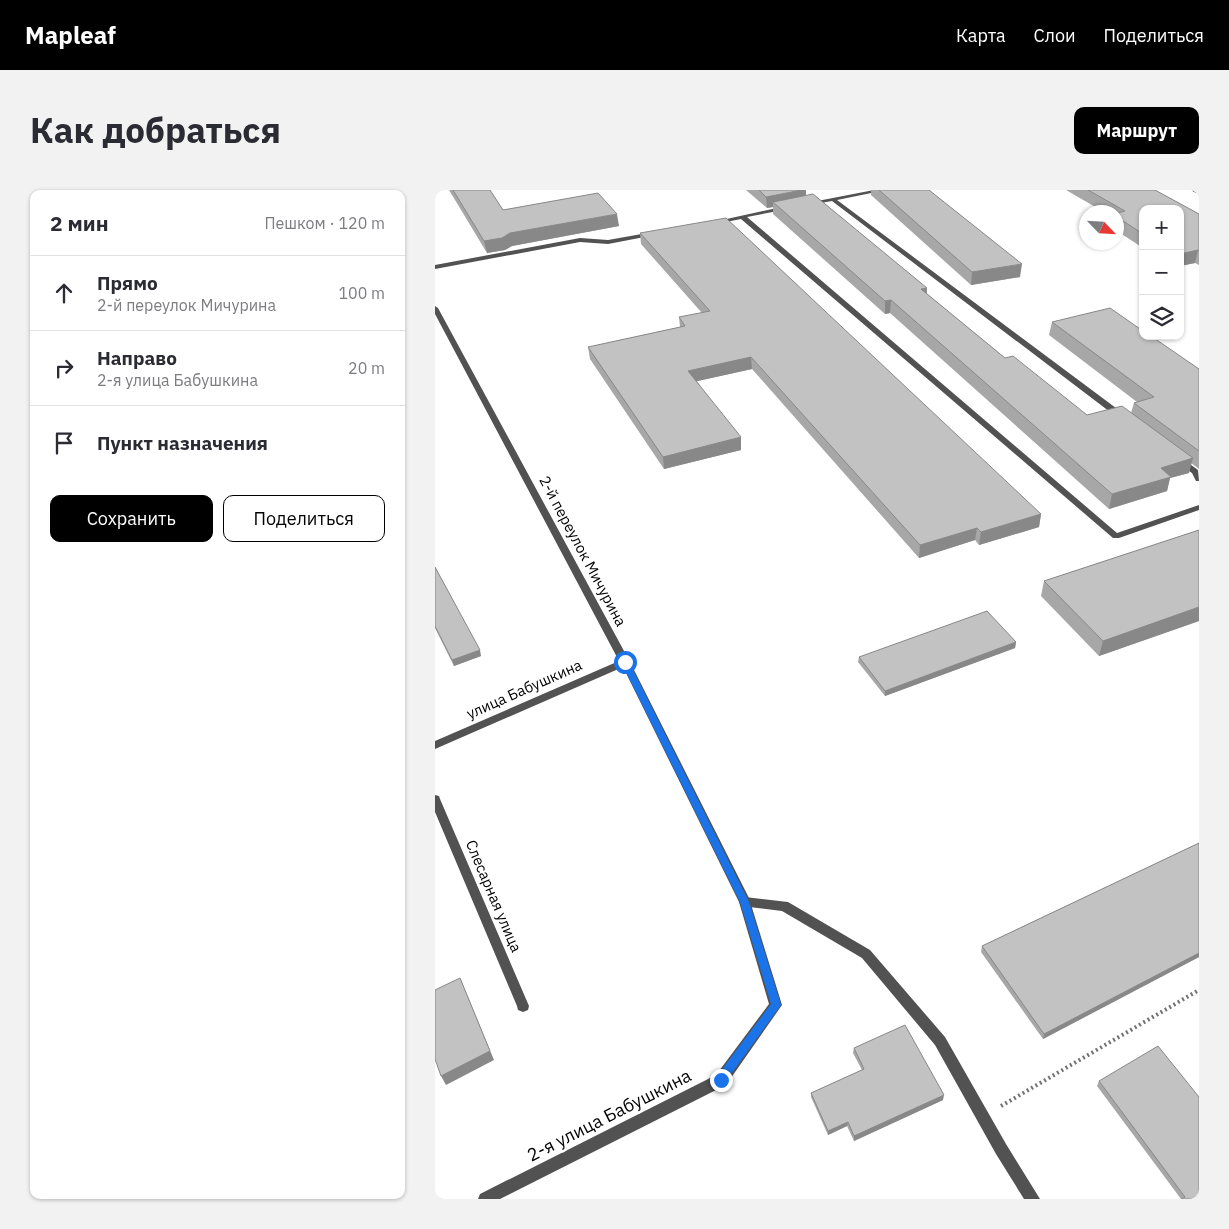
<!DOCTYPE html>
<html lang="ru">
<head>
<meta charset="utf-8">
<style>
	:root { --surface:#fff; --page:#f2f2f3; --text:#2b2b33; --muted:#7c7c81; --line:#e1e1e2; --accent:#000 }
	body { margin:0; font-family:"IBM Plex Sans",sans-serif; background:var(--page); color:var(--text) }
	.controls { position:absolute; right:15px; top:15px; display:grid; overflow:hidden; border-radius:10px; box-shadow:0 1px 4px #0004 }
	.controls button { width:45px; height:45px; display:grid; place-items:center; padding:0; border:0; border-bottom:1px solid var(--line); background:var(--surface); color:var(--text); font:25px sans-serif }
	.compass { position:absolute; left:644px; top:15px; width:45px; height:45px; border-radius:50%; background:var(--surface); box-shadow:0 1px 4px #0004; rotate:115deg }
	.stop { position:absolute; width:15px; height:15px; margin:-11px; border:4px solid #1a73e8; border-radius:50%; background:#fff }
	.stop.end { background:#1a73e8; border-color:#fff; box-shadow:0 1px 5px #0008 }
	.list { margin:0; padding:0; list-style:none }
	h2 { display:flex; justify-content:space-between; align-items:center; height:65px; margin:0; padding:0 20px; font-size:21px }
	h2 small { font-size:16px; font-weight:400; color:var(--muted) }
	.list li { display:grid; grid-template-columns:32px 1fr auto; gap:15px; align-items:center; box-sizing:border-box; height:75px; padding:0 20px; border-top:1px solid var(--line) }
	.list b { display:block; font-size:19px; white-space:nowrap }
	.list p { margin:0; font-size:16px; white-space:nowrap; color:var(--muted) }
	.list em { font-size:16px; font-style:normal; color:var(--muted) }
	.actions { display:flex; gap:10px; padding:15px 20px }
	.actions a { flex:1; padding:11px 0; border:1px solid var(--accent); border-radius:10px; text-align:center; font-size:18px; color:var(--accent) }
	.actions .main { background:var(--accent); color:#fff }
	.icon { flex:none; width:28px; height:28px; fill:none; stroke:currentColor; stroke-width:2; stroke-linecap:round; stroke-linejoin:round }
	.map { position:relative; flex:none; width:764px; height:1009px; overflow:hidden; border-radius:10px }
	header { display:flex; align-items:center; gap:30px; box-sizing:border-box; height:70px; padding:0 25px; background:var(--accent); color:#fff }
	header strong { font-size:24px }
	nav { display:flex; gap:28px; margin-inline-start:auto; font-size:18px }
	.intro { display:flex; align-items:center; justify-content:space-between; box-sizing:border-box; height:120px; padding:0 30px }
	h1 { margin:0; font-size:35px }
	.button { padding:12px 22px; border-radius:10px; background:var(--accent); color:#fff; font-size:18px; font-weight:700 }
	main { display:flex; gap:30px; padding:0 30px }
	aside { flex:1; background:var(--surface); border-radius:10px; box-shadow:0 1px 4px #0004 }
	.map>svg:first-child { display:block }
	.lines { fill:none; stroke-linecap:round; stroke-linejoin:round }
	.path { stroke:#747474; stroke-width:4; stroke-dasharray:2 3; stroke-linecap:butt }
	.service { fill:#525252; fill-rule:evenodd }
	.minor { fill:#525252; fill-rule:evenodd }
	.rail { stroke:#000; stroke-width:2.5; stroke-dasharray:4.5 1 0.5 1; stroke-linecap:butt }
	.wall { fill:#a7a7a7 }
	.shaded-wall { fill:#888 }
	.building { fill:#c2c2c2; stroke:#888 }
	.route { fill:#1a73e8 }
	.labels { text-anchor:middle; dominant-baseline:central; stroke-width:5; stroke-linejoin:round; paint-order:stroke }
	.street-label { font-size:15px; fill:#000; stroke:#fff }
	.near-street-label { font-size:18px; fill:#000; stroke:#fff }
</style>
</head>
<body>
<header>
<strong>Mapleaf</strong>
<nav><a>Карта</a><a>Слои</a><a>Поделиться</a></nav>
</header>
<div class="intro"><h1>Как добраться</h1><a class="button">Маршрут</a></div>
<main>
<aside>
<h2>2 мин<small>Пешком · 120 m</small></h2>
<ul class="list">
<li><svg class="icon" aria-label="ahead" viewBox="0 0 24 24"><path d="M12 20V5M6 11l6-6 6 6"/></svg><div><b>Прямо</b><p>2-й переулок Мичурина</p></div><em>100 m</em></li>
<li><svg class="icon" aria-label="right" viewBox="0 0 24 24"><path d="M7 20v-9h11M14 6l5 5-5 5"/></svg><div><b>Направо</b><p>2-я улица Бабушкина</p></div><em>20 m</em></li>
<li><svg class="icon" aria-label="arrive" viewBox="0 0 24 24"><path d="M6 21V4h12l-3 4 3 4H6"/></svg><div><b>Пункт назначения</b></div></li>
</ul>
<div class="actions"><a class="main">Сохранить</a><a>Поделиться</a></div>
</aside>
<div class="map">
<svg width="764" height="1009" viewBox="0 0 764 1009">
	<rect width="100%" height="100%" fill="#fff"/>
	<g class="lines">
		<path class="path" d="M566,916L764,800"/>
		<g class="service">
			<path d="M439,0H451L402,10L689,224V228H683L397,11L375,15L372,13Z"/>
			<path d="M351,16L354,18L353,19L312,27L682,343L764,315V320L684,348H678L306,29L281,34L278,32Z"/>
			<path d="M218,42L220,43V45L173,54L145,52L0,79V75L145,48L173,50Z"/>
			<path d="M742,269H748L763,280L764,291H761L757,283L742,273Z"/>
			<path d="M310,707L353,712L435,760L510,847L571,954L605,1009H589L561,964L500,855L427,768L347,721L306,716L304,712L306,708Z"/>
		</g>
		<g class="minor">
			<path d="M0,116L3,118L195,472L314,708L347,815L291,895L65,1009H43L45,1004L281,885L334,814L304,712L188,477L0,559V551L184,471L0,124Z"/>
			<path d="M0,605L4,606L5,609L94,816L93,820L88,822L83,820L82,816L0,622Z"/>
		</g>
		<path class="rail" d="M758,0L764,3"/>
	</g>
	<g class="wall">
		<path d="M14,0H55L68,20L184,36L77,56L70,60L52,63Z"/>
		<path d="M311,0H371V6L492,98V104L570,168L652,225L696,223L699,213L702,212L614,145L617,132L764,179V279L756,273L754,283L735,288L732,301L674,319L455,123L450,124L338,24V17L332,18Z"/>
		<path d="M436,0H494L585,87L536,95L436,5Z"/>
		<path d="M631,0H720L764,24V75L760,73L745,76V19H708V58L682,41V22H669Z"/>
		<path d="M205,43L606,324L604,337L544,355L540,350L484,368L317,179L262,191L306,260L229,279L155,169L153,157L245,137L244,127L267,123L206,54Z"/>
		<path d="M764,340V431L664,466L606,406L609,391Z"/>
		<path d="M0,377L46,466L19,476L0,438Z"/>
		<path d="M581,452L580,458L450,506L423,472L424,467Z"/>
		<path d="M764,653V767L608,849L546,762L547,756Z"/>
		<path d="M419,858L508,910L419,951L412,936L393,945L376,907V903L427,880L418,863Z"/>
		<path d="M664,891L764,1009H746L662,896Z"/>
	</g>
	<g class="shaded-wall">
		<path d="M367,0H371V11L338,12V17L332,18L331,7Z"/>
		<path d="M182,24L184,36L77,56L70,60L52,63L49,51L75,43Z"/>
		<path d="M763,60L760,73L745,76V64Z"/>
		<path d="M587,74L585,87L536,95L537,82Z"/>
		<path d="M492,98L491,111L486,99Z"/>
		<path d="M456,110L455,123L450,124V111Z"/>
		<path d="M316,167L317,179L254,193L253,181Z"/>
		<path d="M306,247V260L229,279L228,267Z"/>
		<path d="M758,268L754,283L735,288L732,301L674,319L677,304L726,278Z"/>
		<path d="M606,324L604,337L544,355L546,342Z"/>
		<path d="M542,338L540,350L484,368L485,355Z"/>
		<path d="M764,417V431L664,466L668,451Z"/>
		<path d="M581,452L580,458L450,506V501Z"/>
		<path d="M45,460L46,466L19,476L17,470Z"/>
		<path d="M764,763V767L608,849L609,844Z"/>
		<path d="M25,788L59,870L11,895L6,886Z"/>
		<path d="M509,905L508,910L419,951V946Z"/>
		<path d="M413,932L412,936L393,945V941Z"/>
	</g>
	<g class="building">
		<path d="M18,0H55L68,20L163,3L182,24L75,43L67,48L49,51Z"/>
		<path d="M324,0H367L331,7Z"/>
		<path d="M444,0H494L587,74L537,82Z"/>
		<path d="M653,0H720L764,24V61L763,60L745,64V19H708V44L682,27V23L690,21Z"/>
		<path d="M378,4L492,98L486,99L570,168L578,166L652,225L687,216L758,268L726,278L736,287L677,304L456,110L450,111L338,12Z"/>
		<path d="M291,28L606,324L546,342L542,338L485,355L316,167L253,181L306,247L228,267L153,157L250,136L244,127L275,121L205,43Z"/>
		<path d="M675,118L708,141V146H716L764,179V261L699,213L719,207L617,132Z"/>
		<path d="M764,340V417L668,451L609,391Z"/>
		<path d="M0,377L45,460L17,470L0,436Z"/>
		<path d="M552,421L581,452L450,501L424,467Z"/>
		<path d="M764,653V763L609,844L547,756Z"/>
		<path d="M25,788L55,861L6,886L0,869V800Z"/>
		<path d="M470,835L509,905L419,946L413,932L393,941L376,903L429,879L419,858Z"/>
		<path d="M723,856L764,907V1009H747L750,1007L664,891Z"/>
	</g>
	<path class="route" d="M190,469L194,472L314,712L346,815L289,894L286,895L282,894V886L336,814L305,712L186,472Z"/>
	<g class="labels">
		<g class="street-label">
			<text transform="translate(148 361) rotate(62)">2-й переулок Мичурина</text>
			<text transform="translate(89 499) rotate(-24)">улица Бабушкина</text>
			<text transform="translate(59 706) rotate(67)">Слесарная улица</text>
		</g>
		<g class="near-street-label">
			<text transform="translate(174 925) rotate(-27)">2-я улица Бабушкина</text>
		</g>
	</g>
</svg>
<div class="controls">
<button>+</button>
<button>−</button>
<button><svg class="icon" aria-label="layers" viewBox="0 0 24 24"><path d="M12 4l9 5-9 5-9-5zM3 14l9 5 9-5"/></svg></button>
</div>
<svg class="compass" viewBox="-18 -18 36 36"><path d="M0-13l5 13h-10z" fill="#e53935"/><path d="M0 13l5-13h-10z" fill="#7c7c81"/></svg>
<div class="stop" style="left:190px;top:472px"></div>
<div class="stop end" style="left:286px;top:890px"></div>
</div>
</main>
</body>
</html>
